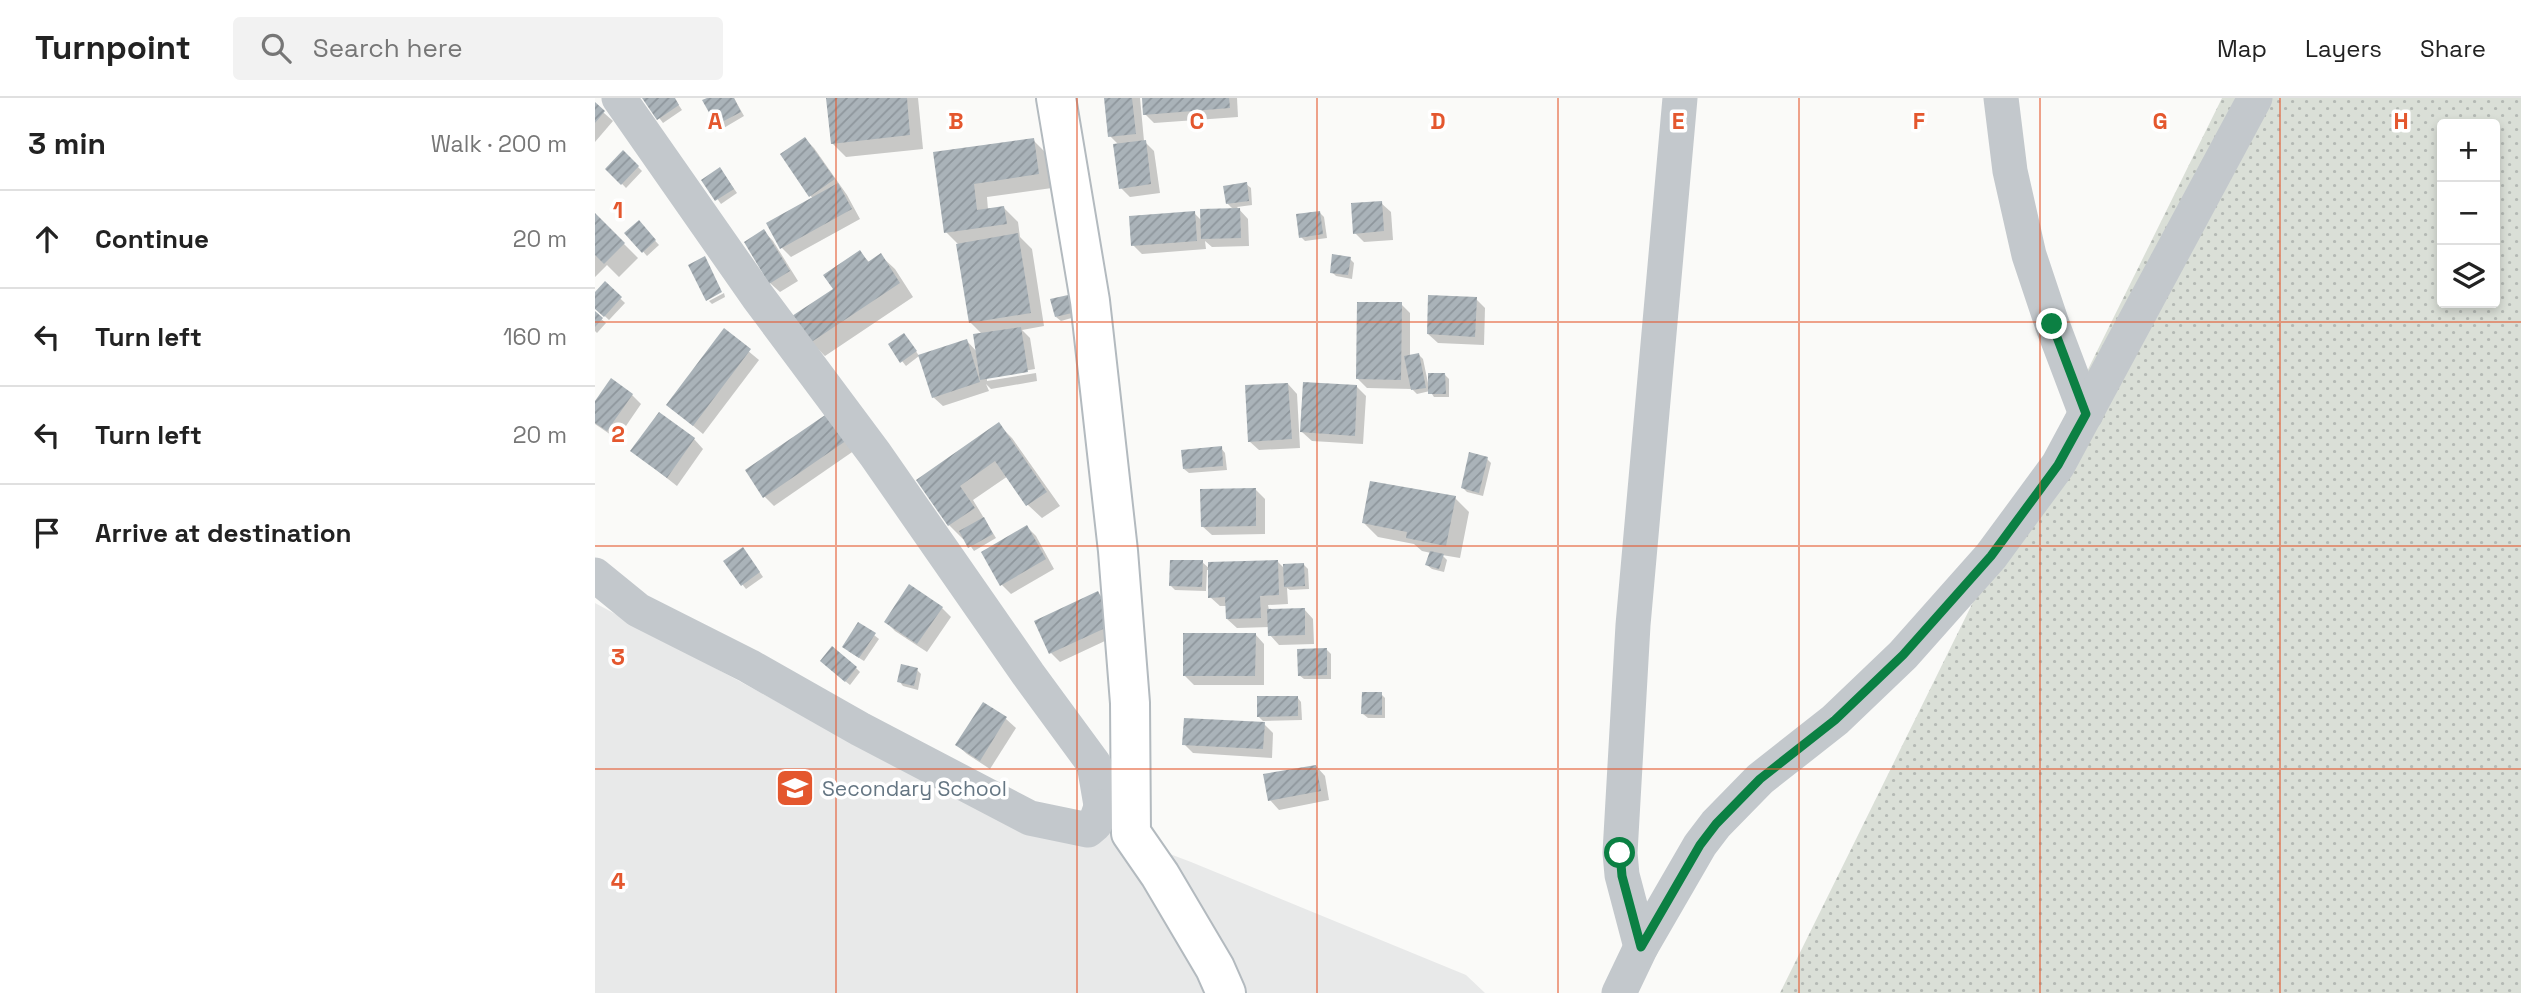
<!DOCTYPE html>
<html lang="en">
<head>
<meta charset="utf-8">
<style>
	:root { --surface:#fff; --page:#f2f2f2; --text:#222; --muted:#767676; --line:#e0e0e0 }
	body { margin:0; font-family:"Space Grotesk",sans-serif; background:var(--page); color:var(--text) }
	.controls { position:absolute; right:21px; top:21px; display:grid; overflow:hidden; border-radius:7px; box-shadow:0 4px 10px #0003 }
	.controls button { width:63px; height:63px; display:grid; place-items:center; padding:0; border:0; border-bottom:2px solid var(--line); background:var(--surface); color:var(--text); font:35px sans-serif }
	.stop { position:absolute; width:21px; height:21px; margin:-16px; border:5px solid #0b8043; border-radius:50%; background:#fff }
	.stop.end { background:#0b8043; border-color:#fff; box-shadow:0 2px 7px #0008 }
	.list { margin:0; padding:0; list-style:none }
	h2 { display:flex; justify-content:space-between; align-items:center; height:91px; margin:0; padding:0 28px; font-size:30px }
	h2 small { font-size:23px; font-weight:400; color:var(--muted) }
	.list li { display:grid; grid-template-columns:46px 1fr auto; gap:21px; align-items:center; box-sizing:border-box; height:98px; padding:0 28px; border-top:2px solid var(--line) }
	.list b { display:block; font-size:26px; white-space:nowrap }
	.list em { font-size:23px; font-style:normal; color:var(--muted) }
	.icon { flex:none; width:38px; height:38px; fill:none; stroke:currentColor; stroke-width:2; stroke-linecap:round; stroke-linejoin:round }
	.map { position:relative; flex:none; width:1926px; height:895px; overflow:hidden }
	header { display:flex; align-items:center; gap:42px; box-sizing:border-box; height:98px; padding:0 35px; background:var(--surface); border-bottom:2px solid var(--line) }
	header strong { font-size:33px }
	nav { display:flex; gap:38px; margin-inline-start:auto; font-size:24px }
	.search { width:490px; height:63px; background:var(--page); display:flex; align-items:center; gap:18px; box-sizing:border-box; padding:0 24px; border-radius:7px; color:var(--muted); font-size:26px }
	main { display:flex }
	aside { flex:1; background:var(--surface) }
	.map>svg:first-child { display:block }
	.built { fill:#e8e9e9 }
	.grass { fill:url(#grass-dots); fill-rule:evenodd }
	.shadow { fill:#0003 }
	.building { fill:url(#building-hatch) }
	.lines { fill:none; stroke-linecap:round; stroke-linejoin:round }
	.secondary-casing { stroke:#b3babf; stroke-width:42 }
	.street { stroke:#c3c8cc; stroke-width:35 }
	.secondary { stroke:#fff; stroke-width:38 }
	.route { stroke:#0b8043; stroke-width:9 }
	.grid { fill:none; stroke:#e4572e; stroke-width:2; stroke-opacity:0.55 }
	.labels { text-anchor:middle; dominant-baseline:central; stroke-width:7; stroke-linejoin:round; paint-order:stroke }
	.poi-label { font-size:21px; fill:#657683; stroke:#fff; text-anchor:start }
	.grid-label { font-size:23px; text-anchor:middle; font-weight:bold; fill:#e4572e; stroke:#fff; stroke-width:7; stroke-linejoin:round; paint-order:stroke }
</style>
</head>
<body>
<header>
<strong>Turnpoint</strong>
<div class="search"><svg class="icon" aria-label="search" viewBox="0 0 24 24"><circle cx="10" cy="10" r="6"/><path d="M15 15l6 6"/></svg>Search here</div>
<nav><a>Map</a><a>Layers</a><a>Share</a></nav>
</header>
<main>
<aside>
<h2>3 min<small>Walk · 200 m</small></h2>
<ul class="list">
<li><svg class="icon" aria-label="ahead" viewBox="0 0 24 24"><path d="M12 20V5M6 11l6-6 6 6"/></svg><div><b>Continue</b></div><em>20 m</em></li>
<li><svg class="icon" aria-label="left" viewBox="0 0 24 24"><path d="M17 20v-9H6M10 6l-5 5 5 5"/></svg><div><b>Turn left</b></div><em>160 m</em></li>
<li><svg class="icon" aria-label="left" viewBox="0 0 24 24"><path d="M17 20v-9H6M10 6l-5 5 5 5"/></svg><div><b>Turn left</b></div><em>20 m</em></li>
<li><svg class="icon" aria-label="arrive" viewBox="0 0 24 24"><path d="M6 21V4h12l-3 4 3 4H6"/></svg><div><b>Arrive at destination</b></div></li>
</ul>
</aside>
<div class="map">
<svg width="1926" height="895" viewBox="0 0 1926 895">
	<defs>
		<pattern id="grass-dots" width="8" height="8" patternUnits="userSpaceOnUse" patternTransform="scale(1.75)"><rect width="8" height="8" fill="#dadfd7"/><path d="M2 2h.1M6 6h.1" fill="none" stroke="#b4b9b4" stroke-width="1.8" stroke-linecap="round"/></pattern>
		<pattern id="building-hatch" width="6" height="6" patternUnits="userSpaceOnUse" patternTransform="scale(1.75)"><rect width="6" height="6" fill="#aab3b9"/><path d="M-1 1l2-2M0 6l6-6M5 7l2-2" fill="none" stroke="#8e969c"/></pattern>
	</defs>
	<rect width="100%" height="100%" fill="#fafaf8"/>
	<path class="built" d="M0,505L205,616L596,764L871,877L890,895H0Z"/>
	<path class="grass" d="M1627,0H1926V895H1185ZM1847,26H1900V205H1847Z"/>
	<g class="shadow">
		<path d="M49,0H79L87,12L68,25Z"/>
		<path d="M115,0H139L149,18L127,31L110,3Z"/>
		<path d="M233,0H323L328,51L251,59L237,45Z"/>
		<path d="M511,0H545L549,43L559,53L565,95L535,99L526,90L524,47L515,38Z"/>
		<path d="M549,0H642L643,19L559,25L550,16Z"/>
		<path d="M0,7L18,23L0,44Z"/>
		<path d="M210,41L219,50L252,97L265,121L196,159L187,150L218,101L188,57Z"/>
		<path d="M438,42L452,56L457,90L392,99L393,112L409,110L423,124L425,139L437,151L449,228L427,232L435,240L440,271L392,279V283L441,275L442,283L396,291L391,286L394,293L348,308L338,299L372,243L383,255L388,237L375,224L363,146L351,134L340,56Z"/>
		<path d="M28,54L47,73L31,90L13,71Z"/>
		<path d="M129,76L142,95L126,106L109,82Z"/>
		<path d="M651,86L656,90L657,107L642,109L653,121L654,148L617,149L610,143L611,151L547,156L538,147L599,115L607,123L638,111L632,105Z"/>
		<path d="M786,105L796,114L798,142L769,144L760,135Z"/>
		<path d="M725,115L729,119L732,140L710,143L706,139Z"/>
		<path d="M0,117L43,160L24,179L12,167L0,179Z"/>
		<path d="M44,125L64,147L52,158L32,135Z"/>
		<path d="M169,133L178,143L203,183L185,194L175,185Z"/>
		<path d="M265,154L275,165L286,158L300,171L318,199L230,258L216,244L240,192Z"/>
		<path d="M755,161L759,165L757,181L741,178L737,174Z"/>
		<path d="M10,186L30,205L14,222L0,209V197Z"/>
		<path d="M129,195L130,199L117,206L114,203Z"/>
		<path d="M472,199L476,203L480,219L466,223L461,219Z"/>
		<path d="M881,201L890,210L889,247L843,245L833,236Z"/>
		<path d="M806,206L815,215V259L824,257L828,261L833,285L850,277L854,281V299H839L835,293L822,296L817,291L772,290L763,281Z"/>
		<path d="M0,216L11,225L2,235L0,233Z"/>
		<path d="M129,233L164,262L108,336L73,307Z"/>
		<path d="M313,241L324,258L311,268L307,263Z"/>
		<path d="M693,286L702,296L705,350L664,352L654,343Z"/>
		<path d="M762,289L771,298L768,346L717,343L707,334Z"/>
		<path d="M37,297L46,306L22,341L0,326V306Z"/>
		<path d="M236,315L263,350L179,408L170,399L152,373Z"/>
		<path d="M403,326L417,340L465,408L447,420L433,407L413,378L378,402L401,440L379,453L370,440L368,441L354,427L323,382Z"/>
		<path d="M99,341L108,351L82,388L37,353Z"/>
		<path d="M626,350L630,355L632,372L594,375L589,371Z"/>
		<path d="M892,361L896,365L888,398L872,394L868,390Z"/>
		<path d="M660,391L670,401V436L617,437L607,428Z"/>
		<path d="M860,400L874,414L865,460L847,457L852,462L849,474L837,471L832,467L836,455L827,453L819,446L783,439L769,425Z"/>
		<path d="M432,429L441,438L459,471L416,496L407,487Z"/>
		<path d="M152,456L168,479L151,491L147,486Z"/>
		<path d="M607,464L615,471L683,464L690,471L709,467L713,471L714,491L695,492L692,490L693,506L673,507L674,512L709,511L718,521L719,546L684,547L675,537V529L642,530L632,521V508H625L615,499V472H612L611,493L580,492L576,488Z"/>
		<path d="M503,495L512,504L527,535L465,564L456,555Z"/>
		<path d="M347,510L356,519L332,554L300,533L291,524Z"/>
		<path d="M660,536L669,546V587H599L590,578Z"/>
		<path d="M279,537L284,541L269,563L253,553Z"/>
		<path d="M732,552L736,556V581H709L704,577Z"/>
		<path d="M231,567L261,570L265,574L255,587Z"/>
		<path d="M322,572L326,576L323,592L308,588L304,583Z"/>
		<path d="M786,596L790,600V620H773L768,616Z"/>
		<path d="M702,599L706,604L707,622L668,623L664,619Z"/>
		<path d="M388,606L411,621L421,630L395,671L372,656L362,647Z"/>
		<path d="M669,626L678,635L677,660L598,655L589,646Z"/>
		<path d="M721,668L730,678L734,702L684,712L675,702Z"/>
	</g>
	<g class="building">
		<path d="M47,0H80L84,7L62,22Z"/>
		<path d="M112,0H139L146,14L121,27L107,2Z"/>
		<path d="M231,0H312L315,37L236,46Z"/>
		<path d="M509,0H537L541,36L513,39Z"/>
		<path d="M547,0H634L635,10L548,17Z"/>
		<path d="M0,4L10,13L0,25Z"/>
		<path d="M210,39L240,81L214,99L185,56Z"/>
		<path d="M439,40L444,76L379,86L382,112L409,108L412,126L349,135L338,54Z"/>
		<path d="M551,42L556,86L524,91L518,46Z"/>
		<path d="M28,52L44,68L26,87L10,71Z"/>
		<path d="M125,69L139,91L120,103L106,82Z"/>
		<path d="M652,84L654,103L631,106L628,88Z"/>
		<path d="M243,85L257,111L185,151L171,125Z"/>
		<path d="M787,103L789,133L758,136L756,105Z"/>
		<path d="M645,110L646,140L606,141L605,111Z"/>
		<path d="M600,113L602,143L536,148L534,118Z"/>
		<path d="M725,113L728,136L704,140L701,116Z"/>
		<path d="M0,115L30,145L9,166L0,157Z"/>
		<path d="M44,122L61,142L47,155L29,135Z"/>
		<path d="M169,131L195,173L174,186L149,144Z"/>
		<path d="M423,135L436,215L374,225L361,146Z"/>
		<path d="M265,152L273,164L286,155L305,185L215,245L197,218L238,191L228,177Z"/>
		<path d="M737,156L756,159L753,177L735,175Z"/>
		<path d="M110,158L127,194L111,203L93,167Z"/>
		<path d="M10,183L27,199L9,219L0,211V194Z"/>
		<path d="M473,197L477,215L460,219L455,201Z"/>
		<path d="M833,197L882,199L880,239L832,236Z"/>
		<path d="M762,204H807L806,282L761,281Z"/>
		<path d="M0,213L8,220L0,229Z"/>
		<path d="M426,229L433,274L385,282L378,236Z"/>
		<path d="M129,230L156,251L98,328L71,307Z"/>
		<path d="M309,235L322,253L305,265L293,246Z"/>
		<path d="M372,241L385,284L337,300L323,257Z"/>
		<path d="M824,255L831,290L816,292L809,258Z"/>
		<path d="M833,275H850L851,296H833Z"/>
		<path d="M16,280L38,296L12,333L0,325V303Z"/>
		<path d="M708,284L762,287L760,338L705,334Z"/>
		<path d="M693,285L697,341L653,344L650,287Z"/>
		<path d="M236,313L255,340L168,400L150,372Z"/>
		<path d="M64,314L100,340L72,380L35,353Z"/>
		<path d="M404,324L452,394L431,408L400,363L365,388L380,410L353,428L321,382Z"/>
		<path d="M627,348L628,368L588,371L586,352Z"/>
		<path d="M874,354L893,359L884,395L866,390Z"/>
		<path d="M775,383L861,398L851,448L811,440L812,434L767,425Z"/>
		<path d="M661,390V428L606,429L605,391Z"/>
		<path d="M389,419L398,436L373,450L364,433Z"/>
		<path d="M432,427L451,461L405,488L386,454Z"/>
		<path d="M148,449L165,474L146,488L128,463Z"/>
		<path d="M835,453L849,456L844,471L830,467Z"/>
		<path d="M575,462H608L607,489L574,488Z"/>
		<path d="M683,462L684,497L665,498L666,520L631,521L630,499L613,500V464Z"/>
		<path d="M709,465L710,488L689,489L688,466Z"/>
		<path d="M314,486L348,509L322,546L289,524Z"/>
		<path d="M503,493L519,526L454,556L439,523Z"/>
		<path d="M710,510V537L673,538L672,511Z"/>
		<path d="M263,524L281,535L264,560L247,549Z"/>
		<path d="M588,535H661L660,578H588Z"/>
		<path d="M237,548L262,569L250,584L225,563Z"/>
		<path d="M732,550V577L703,578L702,551Z"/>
		<path d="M306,566L323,570L319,588L302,584Z"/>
		<path d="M767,594H787V617L766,616Z"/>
		<path d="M662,598H703V618L662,619Z"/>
		<path d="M388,604L412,619L385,663L360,647Z"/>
		<path d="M589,620L670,624L668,651L587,647Z"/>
		<path d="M721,667L726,693L673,703L668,676Z"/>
	</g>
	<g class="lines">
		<g class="secondary-casing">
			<path id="secondary" d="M461,0L495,203L523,453L535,605L536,735L565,777L620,870L631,895"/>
		</g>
		<g class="street">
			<path d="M24,0L163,199L280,356L433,576L499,666L507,713L531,698L535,727"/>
			<path d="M1406,0L1415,73L1434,157L1457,226L1491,316"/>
			<path d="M0,477L43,512L154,568L265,631L435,720L493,732L500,726L506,709L507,713"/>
			<path d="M1046,849L1027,777L1025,755L1038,527L1085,0"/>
			<path d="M1024,895L1046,849L1105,747L1121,726L1165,681L1240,622L1308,557L1396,458L1463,367L1660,0"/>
		</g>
		<use href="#secondary" class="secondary"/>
	</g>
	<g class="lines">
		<path class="route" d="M1025,755L1027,778L1046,849L1105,747L1121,726L1165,681L1240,622L1308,557L1396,458L1463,367L1491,316L1457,226"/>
	</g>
	<path class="grid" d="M241,0V895M482,0V895M722,0V895M963,0V895M1204,0V895M1445,0V895M1685,0V895M0,224H1926M0,448H1926M0,671H1926"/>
	<defs>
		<g id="school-square" transform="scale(2.0125)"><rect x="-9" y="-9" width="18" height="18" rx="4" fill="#e4572e" stroke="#fff"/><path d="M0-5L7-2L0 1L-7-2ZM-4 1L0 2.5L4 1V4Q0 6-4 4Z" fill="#fff"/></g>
	</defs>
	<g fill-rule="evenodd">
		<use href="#school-square" x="200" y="690"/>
	</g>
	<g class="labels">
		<g class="poi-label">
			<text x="227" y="690">Secondary School</text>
		</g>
	</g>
	<g class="grid-label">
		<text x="120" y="31">A</text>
		<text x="361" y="31">B</text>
		<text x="602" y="31">C</text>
		<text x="843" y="31">D</text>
		<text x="1083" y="31">E</text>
		<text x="1324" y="31">F</text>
		<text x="1565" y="31">G</text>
		<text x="1806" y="31">H</text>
		<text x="23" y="120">1</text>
		<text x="23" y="344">2</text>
		<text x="23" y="567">3</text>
		<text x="23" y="791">4</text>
	</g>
</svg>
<div class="controls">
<button>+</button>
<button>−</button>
<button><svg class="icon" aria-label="layers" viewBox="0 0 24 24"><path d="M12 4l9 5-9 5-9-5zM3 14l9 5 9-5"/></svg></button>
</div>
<div class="stop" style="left:1025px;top:755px"></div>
<div class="stop end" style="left:1457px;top:226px"></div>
</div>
</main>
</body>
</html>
